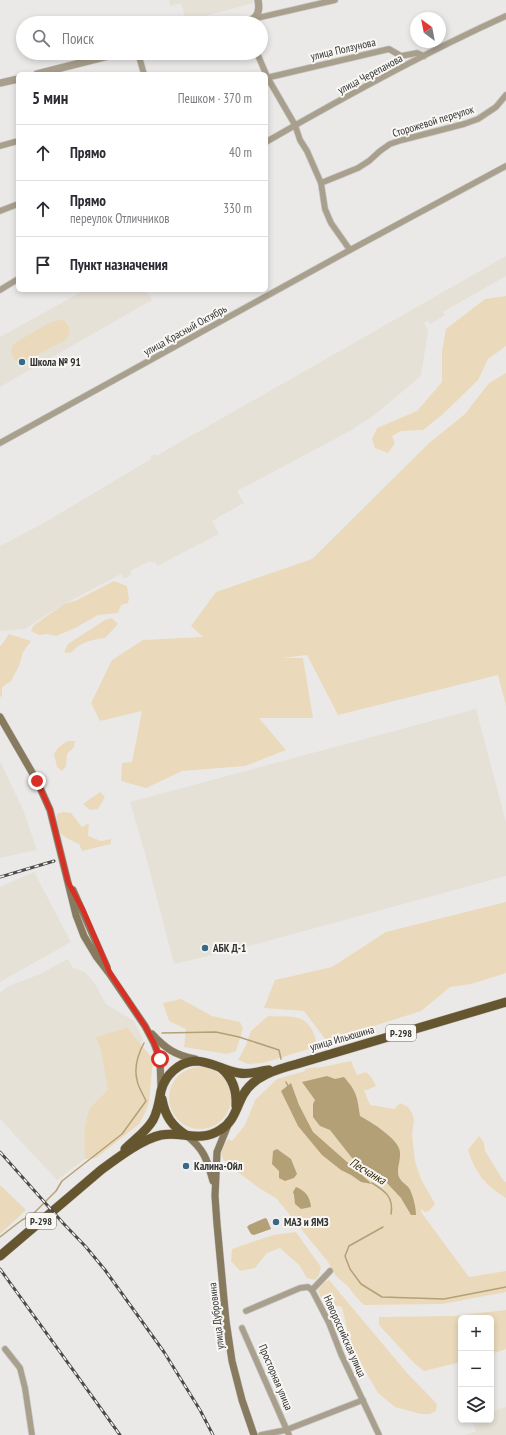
<!DOCTYPE html>
<html lang="ru">
<head>
<meta charset="utf-8">
<style>
	:root { --surface:#fff; --page:#f7f7f7; --text:#2b2b33; --muted:#7c7c81; --line:#e1e1e2 }
	body { margin:0; font-family:"PT Sans Narrow",sans-serif; background:var(--page); color:var(--text) }
	.controls { position:absolute; right:12px; bottom:12px; display:grid; overflow:hidden; border-radius:6px; box-shadow:0 2px 6px #0003 }
	.controls button { width:36px; height:36px; display:grid; place-items:center; padding:0; border:0; border-bottom:1px solid var(--line); background:var(--surface); color:var(--text); font:20px sans-serif }
	.compass { position:absolute; left:410px; top:12px; width:36px; height:36px; border-radius:50%; background:var(--surface); box-shadow:0 2px 6px #0003; rotate:328deg }
	.stop { position:absolute; width:12px; height:12px; margin:-9px; border:3px solid #d93025; border-radius:50%; background:#fff }
	.stop.end { background:#d93025; border-color:#fff; box-shadow:0 1px 4px #0008 }
	.list { margin:0; padding:0; list-style:none }
	h2 { display:flex; justify-content:space-between; align-items:center; height:52px; margin:0; padding:0 16px; font-size:17px }
	h2 small { font-size:13px; font-weight:400; color:var(--muted) }
	.list li { display:grid; grid-template-columns:26px 1fr auto; gap:12px; align-items:center; box-sizing:border-box; height:56px; padding:0 16px; border-top:1px solid var(--line) }
	.list b { display:block; font-size:15px; white-space:nowrap }
	.list p { margin:0; font-size:13px; white-space:nowrap; color:var(--muted) }
	.list em { font-size:13px; font-style:normal; color:var(--muted) }
	.icon { flex:none; width:22px; height:22px; fill:none; stroke:currentColor; stroke-width:2; stroke-linecap:round; stroke-linejoin:round }
	.map { position:relative; flex:none; width:506px; height:1435px; overflow:hidden }
	.search { position:absolute; background:var(--surface); box-shadow:0 2px 6px #0003; left:16px; top:16px; width:252px; height:44px; display:flex; align-items:center; gap:10px; box-sizing:border-box; padding:0 14px; border-radius:22px; color:var(--muted); font-size:15px }
	.panel { position:absolute; background:var(--surface); box-shadow:0 2px 6px #0003; left:16px; top:72px; width:252px; height:220px; border-radius:6px }
	.map>svg:first-child { display:block }
	.built { fill:#e6e1d7 }
	.green { fill:#eadabb }
	.water { fill:#b4a076 }
	.lines { fill:none; stroke-linecap:round; stroke-linejoin:round }
	.stream { stroke:#b4a076; stroke-width:1.5 }
	.minor-casing { stroke:#c6c5c3; stroke-width:7 }
	.tertiary-casing { stroke:#c6c5c3; stroke-width:8 }
	.secondary-casing { stroke:#c6c5c3; stroke-width:8 }
	.trunk-casing { stroke:#c6c5c3; stroke-width:10 }
	.minor { stroke:#a89f8c; stroke-width:5.5 }
	.tertiary { stroke:#a89f8c; stroke-width:7 }
	.secondary { stroke:#877a5f; stroke-width:7 }
	.trunk { stroke:#665630; stroke-width:9 }
	.rail-casing { stroke:#4b4b49; stroke-width:3 }
	.rail { stroke:#f8f7f4; stroke-width:1.5; stroke-dasharray:4.5; stroke-linecap:butt }
	.route { stroke:#d93025; stroke-width:5 }
	.poi-dot { fill:#366a87; stroke:#f8f7f4; stroke-width:1.5 }
	.labels { text-anchor:middle; dominant-baseline:central; stroke-width:4; stroke-linejoin:round; paint-order:stroke }
	.shield { fill:#f8f7f4; stroke:#6e6e6c; stroke-width:1 }
	.shield-label { font-size:10px; font-weight:bold; fill:#333332 }
	.street-label { font-size:11px; fill:#333332; stroke:#f8f7f4 }
	.poi-label { font-size:11px; font-weight:bold; fill:#333332; stroke:#f8f7f4; text-anchor:start }
	.water-label { font-size:12px; font-style:italic; fill:#352702; stroke:#f8f7f4 }
</style>
</head>
<body>
<div class="map">
<svg width="506" height="1435" viewBox="0 0 506 1435">
	<rect width="100%" height="100%" fill="#ebe9e7"/>
	<g class="built">
		<path d="M169,0H253L254,3L186,21L181,3L170,6Z"/>
		<path d="M506,256V276L443,312L445,315L430,324L428,321L424,323L428,331L421,376L373,416L354,428V429L237,491L244,503L212,521L219,534L157,566L155,561L152,563L150,561L130,571L132,574L124,579L121,574L59,607L28,627L25,629L0,631V546L42,524L151,459L150,457L155,454L156,456Z"/>
		<path d="M85,290H146L152,300L0,387V337Z"/>
		<path d="M476,709L506,822V876L238,949L174,964L146,857L130,802Z"/>
		<path d="M0,761L24,812L37,850L0,858Z"/>
		<path d="M34,872L71,942L0,982V887Z"/>
		<path d="M68,959L73,968L85,972L95,984L106,1004L134,1021L143,1040L131,1060L102,1146L57,1180L0,1119V993L9,986L40,974Z"/>
		<path d="M506,1407V1435H465L476,1431L472,1420H491V1412Z"/>
	</g>
	<g class="green">
		<path d="M506,296V346L488,359L478,380L443,414L423,430L401,431L392,436L395,443L388,453L375,448L372,439L377,428L417,411L442,382V351L446,329L485,299Z"/>
		<path d="M63,320C70,325 72,333 65,340L24,362L19,363C10,357 8,349 16,342L53,321Z"/>
		<path d="M506,373V706L498,675L338,715L307,655L282,658H303L313,718H259L286,750L245,766L182,771L146,788L121,781L122,763L132,762L142,711L100,721L91,703L112,660L143,640L203,637L191,626L216,592L312,559L428,444L465,414L489,383Z"/>
		<path d="M114,581L127,586L129,599L128,603L121,605L118,613L98,615L75,628L56,636L47,634L39,635L31,631L33,626L64,604L75,601Z"/>
		<path d="M112,618L118,624L105,638C95,639 86,641 77,647C74,649 73,651 70,653L64,652L68,644L105,620Z"/>
		<path d="M9,634L31,641L23,652L19,666L11,681L2,687V696L0,697V646L3,643Z"/>
		<path d="M67,741H75L74,747L67,754L66,766L62,771L57,767L54,754L58,748Z"/>
		<path d="M100,792L105,797L98,809L90,810L83,804Z"/>
		<path d="M63,812L71,813L82,827L89,823L88,836L101,841L111,839V844L82,851L79,844C64,837 54,834 57,814Z"/>
		<path d="M506,902V973L471,984L450,987L421,1011L339,1037L326,1040L304,1011L264,1008L275,980L332,967L386,932Z"/>
		<path d="M181,999L212,1016L240,1022L243,1028L236,1051L227,1054L184,1047L186,1029L169,1021L163,1003Z"/>
		<path d="M268,1016C292,1017 308,1012 316,1040L312,1048L263,1063L248,1064L238,1060L246,1045L251,1031Z"/>
		<path d="M127,1028L153,1059L149,1103L145,1113L139,1124L96,1158L85,1159L84,1132L89,1109L108,1090L101,1050L96,1037Z"/>
		<path d="M351,1061L357,1075L366,1072L372,1078L376,1086L367,1090H364L370,1105L395,1109L396,1107L400,1103L408,1107L412,1113L414,1120L412,1134L415,1161L421,1179L435,1204L429,1211L425,1212L421,1209V1212L469,1277L506,1271V1292L442,1304L364,1305L357,1298L346,1284H345L336,1276L328,1262L276,1198L259,1188L235,1170L223,1159L220,1150L228,1139L232,1141L245,1125L255,1100L277,1079L305,1071V1069L317,1067V1068Z"/>
		<circle cx="200" cy="1098" r="31"/>
		<path d="M479,1136L484,1143L485,1151L503,1180L506,1182V1198C485,1185 476,1174 468,1150Z"/>
		<path d="M0,1185L26,1210L0,1234Z"/>
		<path d="M296,1232L321,1267L319,1275L315,1280L307,1278L299,1265L280,1248L267,1253L255,1268L240,1271L231,1261L232,1249L273,1235Z"/>
		<path d="M329,1280L407,1373L437,1404L436,1411L430,1414H421L395,1407L378,1393L351,1346L342,1307C328,1304 324,1306 318,1291L323,1283Z"/>
		<path d="M506,1310V1349L491,1354V1318H461V1362L424,1371L414,1363L379,1325V1317L454,1316Z"/>
	</g>
	<g class="water">
		<path d="M327,1076L335,1079L344,1077C357,1092 357,1096 360,1116C371,1122 399,1139 400,1152C401,1161 395,1171 400,1179C403,1183 407,1185 409,1188C413,1195 416,1207 416,1215H411L401,1198L386,1182L383,1180L375,1172L352,1158L330,1130L320,1126L313,1117V1104L315,1100L302,1082Z"/>
		<path d="M291,1083L299,1105L313,1132L372,1184L361,1182L351,1175L341,1170L322,1155L298,1126L281,1091Z"/>
		<path d="M277,1149L291,1159L297,1174L294,1178L285,1181L279,1178V1171L272,1164L273,1151Z"/>
		<path d="M296,1187C306,1191 310,1197 311,1207L301,1209L295,1204L294,1195L293,1192Z"/>
		<path d="M265,1218L267,1219L271,1229L254,1235L251,1234L247,1227L249,1225Z"/>
	</g>
	<g class="lines">
		<g class="stream">
			<path d="M162,1033L216,1032L239,1037L279,1050L281,1059"/>
			<path d="M286,1082L288,1086"/>
			<path d="M372,1183C385,1191 394,1197 391,1214"/>
			<path d="M383,1227L349,1246L345,1256L350,1269L361,1284L382,1297L444,1299L506,1287"/>
			<path d="M0,1237L22,1220L32,1215L56,1191L62,1181L122,1134L146,1101C143,1094 138,1087 137,1080C134,1068 138,1054 144,1043"/>
		</g>
		<g class="minor-casing">
			<g id="minor">
				<path d="M253,19L335,0"/>
				<path d="M138,53L144,74"/>
				<path d="M257,53L266,74"/>
				<path d="M266,75L295,125L300,140L307,151L321,183L325,209L331,223L350,250"/>
				<path d="M266,78L389,49L401,56L417,53L424,56"/>
				<path d="M266,142C344,97 424,53 506,16"/>
				<path d="M0,146L18,141"/>
				<path d="M321,183L358,168L369,161L380,151L390,144L402,140L464,124L478,119L496,107L506,95"/>
				<path d="M0,211L18,204"/>
				<path d="M0,290L18,279"/>
				<path d="M0,443L350,250L506,166"/>
				<path d="M312,1290L330,1271"/>
				<path d="M246,1311L300,1288L308,1287L312,1290L329,1323L341,1354L379,1435"/>
				<path d="M242,1328L289,1435"/>
				<path d="M5,1349L20,1368L25,1388L32,1435"/>
				<path d="M261,1435L286,1430L363,1400"/>
			</g>
		</g>
		<g class="tertiary-casing">
			<g id="tertiary">
				<path d="M242,23C255,20 261,15 258,0"/>
				<path d="M37,74L120,53"/>
				<path d="M0,83L18,79"/>
			</g>
		</g>
		<g class="secondary-casing">
			<g id="secondary">
				<path d="M0,717L37,781L50,810L76,915L84,936L96,956L109,973L145,1026L154,1043L160,1059L161,1088"/>
				<path d="M73,890L107,967"/>
				<path d="M152,1034C166,1049 175,1055 195,1059"/>
				<path d="M228,1125L217,1152L215,1196L217,1224L226,1321L232,1361L242,1400L254,1435"/>
				<path d="M186,1135C204,1149 207,1159 213,1181"/>
			</g>
		</g>
		<g class="trunk-casing">
			<g id="trunk">
				<path d="M221,1068C233,1078 237,1090 236,1106"/>
				<path d="M162,1099C165,1116 172,1126 186,1135"/>
				<path d="M125,1149C135,1139 146,1132 153,1120C158,1111 159,1102 161,1091C165,1075 179,1062 195,1061C211,1061 224,1071 239,1073C250,1075 259,1071 269,1070"/>
				<path d="M0,1256L101,1170C116,1159 142,1139 161,1135C183,1131 200,1143 220,1130C234,1122 236,1108 243,1095C253,1076 278,1069 297,1064L506,1002"/>
			</g>
		</g>
		<use href="#minor" class="minor"/>
		<use href="#tertiary" class="tertiary"/>
		<use href="#secondary" class="secondary"/>
		<use href="#trunk" class="trunk"/>
		<g class="rail-casing">
			<g id="rail">
				<path d="M0,877L54,861"/>
				<path d="M0,1152L63,1223L86,1247L105,1270L164,1352L200,1410L213,1435"/>
				<path d="M0,1269L120,1435"/>
			</g>
		</g>
		<use href="#rail" class="rail"/>
	</g>
	<g class="lines">
		<path class="route" d="M37,781L50,810L68,882L83,910L110,973L145,1026L154,1043L160,1059"/>
	</g>
	<g class="poi-dot">
		<circle cx="22" cy="362" r="4"/>
		<circle cx="205" cy="948" r="4"/>
		<circle cx="186" cy="1166" r="4"/>
		<circle cx="276" cy="1222" r="4"/>
	</g>
	<g class="labels">
		<g class="shield">
			<rect x="386" y="1025" width="30" height="16" rx="3"/>
			<rect x="26" y="1213" width="30" height="16" rx="3"/>
		</g>
		<g class="shield-label">
			<text x="401" y="1033">Р-298</text>
			<text x="41" y="1221">Р-298</text>
		</g>
		<g class="street-label">
			<text transform="translate(343 49) rotate(-13)">улица Ползунова</text>
			<text transform="translate(370 74) rotate(-28)">улица Черепанова</text>
			<text transform="translate(433 121) rotate(-17)">Сторожевой переулок</text>
			<text transform="translate(185 330) rotate(-29)">улица Красный Октябрь</text>
			<text transform="translate(342 1038) rotate(-16)">улица Ильюшина</text>
			<text transform="translate(216 1316) rotate(-97)">улица Дубровина</text>
			<text transform="translate(345 1336) rotate(66)">Новороссийская улица</text>
			<text transform="translate(276 1377) rotate(67)">Просторная улица</text>
		</g>
		<g class="poi-label">
			<text x="30" y="362">Школа № 91</text>
			<text x="213" y="948">АБК Д-1</text>
			<text x="194" y="1166">Калина-Ойл</text>
			<text x="284" y="1222">МАЗ и ЯМЗ</text>
		</g>
		<g class="water-label">
			<text transform="translate(368 1171) rotate(31)">Песчанка</text>
		</g>
	</g>
</svg>
<div class="controls">
<button>+</button>
<button>−</button>
<button><svg class="icon" aria-label="layers" viewBox="0 0 24 24"><path d="M12 4l9 5-9 5-9-5zM3 14l9 5 9-5"/></svg></button>
</div>
<svg class="compass" viewBox="-18 -18 36 36"><path d="M0-13l5 13h-10z" fill="#e53935"/><path d="M0 13l5-13h-10z" fill="#7c7c81"/></svg>
<div class="stop" style="left:160px;top:1059px"></div>
<div class="stop end" style="left:37px;top:781px"></div>
<div class="search"><svg class="icon" aria-label="search" viewBox="0 0 24 24"><circle cx="10" cy="10" r="6"/><path d="M15 15l6 6"/></svg>Поиск</div>
<section class="panel">
<h2>5 мин<small>Пешком · 370 m</small></h2>
<ul class="list">
<li><svg class="icon" aria-label="ahead" viewBox="0 0 24 24"><path d="M12 20V5M6 11l6-6 6 6"/></svg><div><b>Прямо</b></div><em>40 m</em></li>
<li><svg class="icon" aria-label="ahead" viewBox="0 0 24 24"><path d="M12 20V5M6 11l6-6 6 6"/></svg><div><b>Прямо</b><p>переулок Отличников</p></div><em>330 m</em></li>
<li><svg class="icon" aria-label="arrive" viewBox="0 0 24 24"><path d="M6 21V4h12l-3 4 3 4H6"/></svg><div><b>Пункт назначения</b></div></li>
</ul>
</section>
</div>
</body>
</html>
